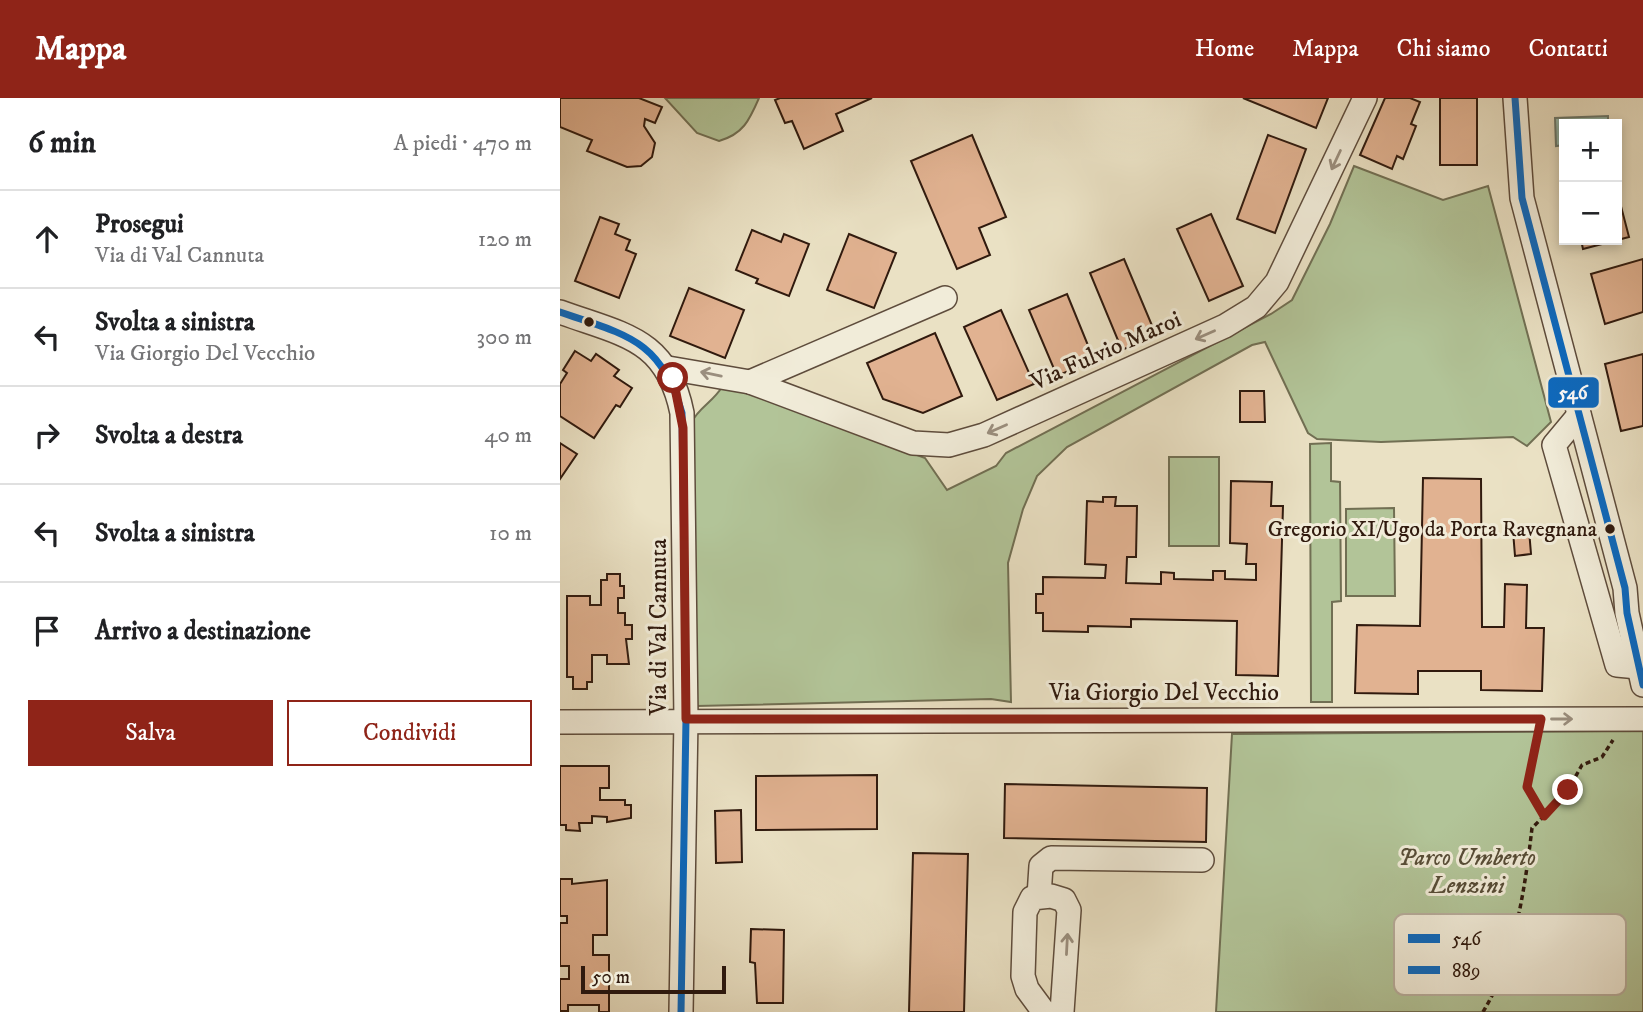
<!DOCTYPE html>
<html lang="it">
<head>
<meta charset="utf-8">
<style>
	:root { --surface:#fff; --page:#f2f2f2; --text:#202124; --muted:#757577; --line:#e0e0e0; --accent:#8f2418 }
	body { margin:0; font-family:"IM FELL DW Pica",serif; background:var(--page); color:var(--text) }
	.controls { position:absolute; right:21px; top:21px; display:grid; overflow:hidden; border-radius:0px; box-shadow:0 4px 10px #0003 }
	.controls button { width:63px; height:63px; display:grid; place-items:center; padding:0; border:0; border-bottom:2px solid var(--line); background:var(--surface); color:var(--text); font:35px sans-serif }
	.scale { position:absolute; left:21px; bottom:18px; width:145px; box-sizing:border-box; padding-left:7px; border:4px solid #301a0e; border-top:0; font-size:19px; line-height:24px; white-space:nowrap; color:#301a0e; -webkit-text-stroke:5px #f1ecd9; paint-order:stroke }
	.stop { position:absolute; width:21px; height:21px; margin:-16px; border:5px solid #8f2418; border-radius:50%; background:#fff }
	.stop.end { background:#8f2418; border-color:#fff; box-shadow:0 2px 7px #0008 }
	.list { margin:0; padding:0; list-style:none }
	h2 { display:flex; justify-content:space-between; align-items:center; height:91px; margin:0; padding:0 28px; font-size:30px }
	h2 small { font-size:23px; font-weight:400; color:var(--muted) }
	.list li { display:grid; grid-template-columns:46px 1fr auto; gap:21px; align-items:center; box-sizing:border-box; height:98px; padding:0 28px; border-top:2px solid var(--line) }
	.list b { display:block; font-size:26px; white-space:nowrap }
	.list p { margin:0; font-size:23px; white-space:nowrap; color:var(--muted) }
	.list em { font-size:23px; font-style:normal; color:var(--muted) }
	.actions { display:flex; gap:14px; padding:21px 28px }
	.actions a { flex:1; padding:16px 0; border:2px solid var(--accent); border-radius:0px; text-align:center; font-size:24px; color:var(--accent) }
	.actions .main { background:var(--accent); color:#fff }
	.icon { flex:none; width:38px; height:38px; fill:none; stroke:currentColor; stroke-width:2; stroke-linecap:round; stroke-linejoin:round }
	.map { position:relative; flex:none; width:1083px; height:914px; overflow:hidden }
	header { display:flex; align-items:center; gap:42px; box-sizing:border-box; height:98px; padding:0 35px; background:var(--accent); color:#fff }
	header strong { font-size:33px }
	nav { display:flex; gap:38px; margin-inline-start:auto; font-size:24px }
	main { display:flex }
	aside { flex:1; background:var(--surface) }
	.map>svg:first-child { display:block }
	.green { fill:#b2c498; stroke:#716f53; stroke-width:2 }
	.water { fill:#98beb1; stroke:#6e7c70; stroke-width:2 }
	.building { fill:#e1b291; stroke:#301a0e; stroke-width:2 }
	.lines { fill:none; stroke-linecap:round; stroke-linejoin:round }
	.minor-casing { stroke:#5e4c3c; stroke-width:26 }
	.path { stroke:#301a0e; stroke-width:3.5; stroke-dasharray:5 3.5; stroke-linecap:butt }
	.minor { stroke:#f1ecd9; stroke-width:23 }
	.bus-1-casing { stroke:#f1ecd9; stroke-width:12 }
	.bus-2-casing { stroke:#f1ecd9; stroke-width:12 }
	.bus-1 { stroke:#0c69bf; stroke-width:7 }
	.bus-2 { stroke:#0c69bf; stroke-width:7 }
	.oneway { stroke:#9a8e7e }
	.route { stroke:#8f2418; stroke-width:9 }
	.bus-dot { fill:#301a0e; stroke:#f1ecd9; stroke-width:2.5 }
	.labels { text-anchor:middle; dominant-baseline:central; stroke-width:6; stroke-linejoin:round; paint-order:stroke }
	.bus-label { font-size:22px; fill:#301a0e; stroke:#f1ecd9; text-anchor:end }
	.street-label { font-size:24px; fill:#301a0e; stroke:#f1ecd9 }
	.park-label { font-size:24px; font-style:italic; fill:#574d37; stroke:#f1ecd9 }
	.key { fill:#f1ecd9; stroke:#b7ad9c; stroke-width:2 }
	.key-label { font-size:19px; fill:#301a0e }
	.line-badge { stroke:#f1ecd9; stroke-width:2.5 }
	.badge-label { font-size:19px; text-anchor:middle; font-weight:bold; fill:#fff }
</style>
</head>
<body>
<header>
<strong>Mappa</strong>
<nav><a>Home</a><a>Mappa</a><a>Chi siamo</a><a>Contatti</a></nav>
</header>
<main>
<aside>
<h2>6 min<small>A piedi · 470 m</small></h2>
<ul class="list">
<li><svg class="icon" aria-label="ahead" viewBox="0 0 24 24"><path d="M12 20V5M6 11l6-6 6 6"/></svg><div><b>Prosegui</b><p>Via di Val Cannuta</p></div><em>120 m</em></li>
<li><svg class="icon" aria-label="left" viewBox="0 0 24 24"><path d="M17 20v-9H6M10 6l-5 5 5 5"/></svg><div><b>Svolta a sinistra</b><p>Via Giorgio Del Vecchio</p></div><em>300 m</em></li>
<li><svg class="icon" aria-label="right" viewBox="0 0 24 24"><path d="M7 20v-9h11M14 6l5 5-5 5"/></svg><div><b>Svolta a destra</b></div><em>40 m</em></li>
<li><svg class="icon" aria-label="left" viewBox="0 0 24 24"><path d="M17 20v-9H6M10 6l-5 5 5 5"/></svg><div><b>Svolta a sinistra</b></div><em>10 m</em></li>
<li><svg class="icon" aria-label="arrive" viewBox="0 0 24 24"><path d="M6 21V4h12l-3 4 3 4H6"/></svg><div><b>Arrivo a destinazione</b></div></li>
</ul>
<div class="actions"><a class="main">Salva</a><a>Condividi</a></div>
</aside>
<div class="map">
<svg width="1083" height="914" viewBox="0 0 1083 914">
	<rect width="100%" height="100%" fill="#eae1c4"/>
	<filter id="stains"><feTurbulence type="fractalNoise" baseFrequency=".00286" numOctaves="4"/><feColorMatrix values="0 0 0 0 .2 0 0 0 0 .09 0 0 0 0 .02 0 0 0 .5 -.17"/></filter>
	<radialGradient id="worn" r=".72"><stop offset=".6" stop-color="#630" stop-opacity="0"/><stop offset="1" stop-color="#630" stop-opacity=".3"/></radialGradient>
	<g class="green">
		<path d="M105,0H199C189,23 183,36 159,43L137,35Z"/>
		<path d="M794,68L883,102L928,88L991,324L967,348L953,339L821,344L757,341L748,335L705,244L692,247L507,349L477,378L463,411L448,465L451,604L431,601L137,608L131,325C139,309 153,304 162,289L187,292L365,360L387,392L436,368L446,355L711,216L732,202L770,126Z"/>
		<path d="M771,345V383L780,384L781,503L772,504V604H751L750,346Z"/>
		<rect x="609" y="359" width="50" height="89"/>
		<path d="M834,410L835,498H786V411Z"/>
		<path d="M1083,633V914H656L672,636Z"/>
	</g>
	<path class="water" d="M1048,18V26H1004V47L996,48L995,20Z"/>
	<g class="building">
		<path d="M0,0H79L102,9L95,25L85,21L84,28L95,45L92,59L81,68L67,69L27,53L32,42L0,29Z"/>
		<path d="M220,0H312L276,16L283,33L244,51L232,23L225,25L215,2Z"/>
		<path d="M683,0H768L756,30Z"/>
		<path d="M825,0H850L860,4L851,26L856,28L843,61L837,58L832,71L800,57Z"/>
		<rect x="880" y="0" width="37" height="67"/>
		<path d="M412,37L446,119L419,130L430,157L397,171L351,63Z"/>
		<path d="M708,37L746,51L715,135L677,121Z"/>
		<path d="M1057,93L1069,139L1023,151L1021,142H1057Z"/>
		<path d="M651,116L683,188L649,203L617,131Z"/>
		<path d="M40,119L59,126L55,136L70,142L66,152L76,156L59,200L15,183Z"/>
		<path d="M192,132L221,144L224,136L249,146L229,198L196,185L198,181L176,172Z"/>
		<path d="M289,136L336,155L314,210L267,192Z"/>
		<path d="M564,161L596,237L562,252L530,175Z"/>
		<path d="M1083,161V214L1045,226L1031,176Z"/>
		<path d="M129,190L184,212L165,260L110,238Z"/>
		<path d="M507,196L534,262L497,278L469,212Z"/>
		<path d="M441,212L474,286L437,302L404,229Z"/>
		<path d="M375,235L402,298L363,315L323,301L307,265Z"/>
		<path d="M15,253L31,263L36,256L59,272L54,278L72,290L60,309L56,307L34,340L0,318V286L7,275L3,272Z"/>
		<path d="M1083,256V328L1061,333L1045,266Z"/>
		<path d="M680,293H704L705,324H680Z"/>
		<path d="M0,345L17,356L0,381Z"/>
		<path d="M863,380L921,381L922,529H944L945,486L967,487L966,530H984L982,593L921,592V573H858V596L795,595L797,527L860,528Z"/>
		<path d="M671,383L712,384L711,408H723L718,578L676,577L677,523L571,521V529L528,528V534L483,533V515H476V496H483V479L545,480L546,467L525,466L527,403L543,404V399H556L555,408H577L576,459H567L566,485L601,486V474L614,475V481L653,482V473H665V481L696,482V466H686L687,446L670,445Z"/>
		<path d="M969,432L971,456L955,458L953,433Z"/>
		<path d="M47,476H60V488H64V500H58V515H65V527H72V541H66L69,566H47V557H32V584H27V591H13V579H7V498H30V507H41V482H47Z"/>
		<path d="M0,668H49V690H40V702H65V707H71V720L47,724V719L32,718V725H19L20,733L6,732V727H0Z"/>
		<path d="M317,677V731L196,732V678Z"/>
		<path d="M445,686L647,690L646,744L444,740Z"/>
		<path d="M181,712L182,764L156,765L155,713Z"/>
		<path d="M353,755L408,756L404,914H349Z"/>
		<path d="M0,781H12V786L47,782V837H33V857H49V914H39V907H8V913H0V881H9V868H0V825H7V818H0Z"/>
		<path d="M191,831L224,832L223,905H197L195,865L190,864Z"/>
	</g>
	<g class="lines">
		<g class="minor-casing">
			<g id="minor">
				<path d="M955,0L962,100L1065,490L1067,515L1083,587"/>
				<path d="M0,214C63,237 107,240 122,315L126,621L121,914"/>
				<path d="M108,270L190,284L353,345L389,347L424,337L665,228L696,209L717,184L805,0"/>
				<path d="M190,284L385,200"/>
				<path d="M1019,317L994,347L1057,567L1078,569"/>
				<path d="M0,624L1083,621"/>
				<path d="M479,798L481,768L491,760L642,762"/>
				<path d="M484,914L467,891L463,878L465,814L472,800L491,798L504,802L509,812L502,914"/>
			</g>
		</g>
		<g class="path">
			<path d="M984,718L1008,692L1022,667L1042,659L1053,642"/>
			<path d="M923,914C955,861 965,790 972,730L984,718L967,689L977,641"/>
		</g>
		<use href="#minor" class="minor"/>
		<g class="bus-1-casing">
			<path id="bus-1" d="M955,0L962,100L1065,490L1067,515L1083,587"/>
		</g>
		<g class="bus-2-casing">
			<path id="bus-2" d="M0,214C66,237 101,241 122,315L126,621L121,914"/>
		</g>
		<use href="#bus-1" class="bus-1"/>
		<use href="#bus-2" class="bus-2"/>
	</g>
	<defs><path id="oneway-shaft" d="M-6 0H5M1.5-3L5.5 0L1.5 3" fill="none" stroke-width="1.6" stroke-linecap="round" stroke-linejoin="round" transform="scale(1.75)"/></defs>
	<g class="oneway">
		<use href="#oneway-shaft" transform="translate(776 62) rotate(115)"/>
		<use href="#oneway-shaft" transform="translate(645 237) rotate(156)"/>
		<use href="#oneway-shaft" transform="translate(151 276) rotate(-168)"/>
		<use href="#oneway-shaft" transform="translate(437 331) rotate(156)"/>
		<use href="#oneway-shaft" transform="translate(1002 621)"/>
		<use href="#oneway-shaft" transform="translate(507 846) rotate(-87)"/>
	</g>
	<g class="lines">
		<path class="route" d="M113,280L123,330L126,621H981L967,689L984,718L1008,692"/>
	</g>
	<g class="bus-dot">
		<circle cx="29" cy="224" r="6"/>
		<circle cx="1050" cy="431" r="6"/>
	</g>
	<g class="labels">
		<g class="bus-label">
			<text x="1037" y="431">Gregorio XI/Ugo da Porta Ravegnana</text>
		</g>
		<g class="street-label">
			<text transform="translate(546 253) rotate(-24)">Via Fulvio Maroi</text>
			<text transform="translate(99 529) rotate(-90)">Via di Val Cannuta</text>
			<text x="604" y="595">Via Giorgio Del Vecchio</text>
		</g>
		<g class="park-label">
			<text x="907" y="760">Parco Umberto<tspan x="907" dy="28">Lenzini</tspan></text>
		</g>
	</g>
	<rect x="834" y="816" width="232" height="81" rx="10" class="key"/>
	<rect x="848" y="836" width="32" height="9" fill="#0c69bf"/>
	<rect x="848" y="868" width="32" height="8" fill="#0c69bf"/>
	<g class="key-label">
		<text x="892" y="847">546</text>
		<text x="892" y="879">889</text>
	</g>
	<rect class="line-badge" x="987" y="278" width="53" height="33" rx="7" fill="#0c69bf"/>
	<g class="badge-label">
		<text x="1013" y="301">546</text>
	</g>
	<rect width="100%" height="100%" filter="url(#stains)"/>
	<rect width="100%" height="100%" fill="url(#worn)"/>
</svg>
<div class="controls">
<button>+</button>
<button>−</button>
</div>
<div class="scale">50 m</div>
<div class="stop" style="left:113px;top:280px"></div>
<div class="stop end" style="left:1008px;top:692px"></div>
</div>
</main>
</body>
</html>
